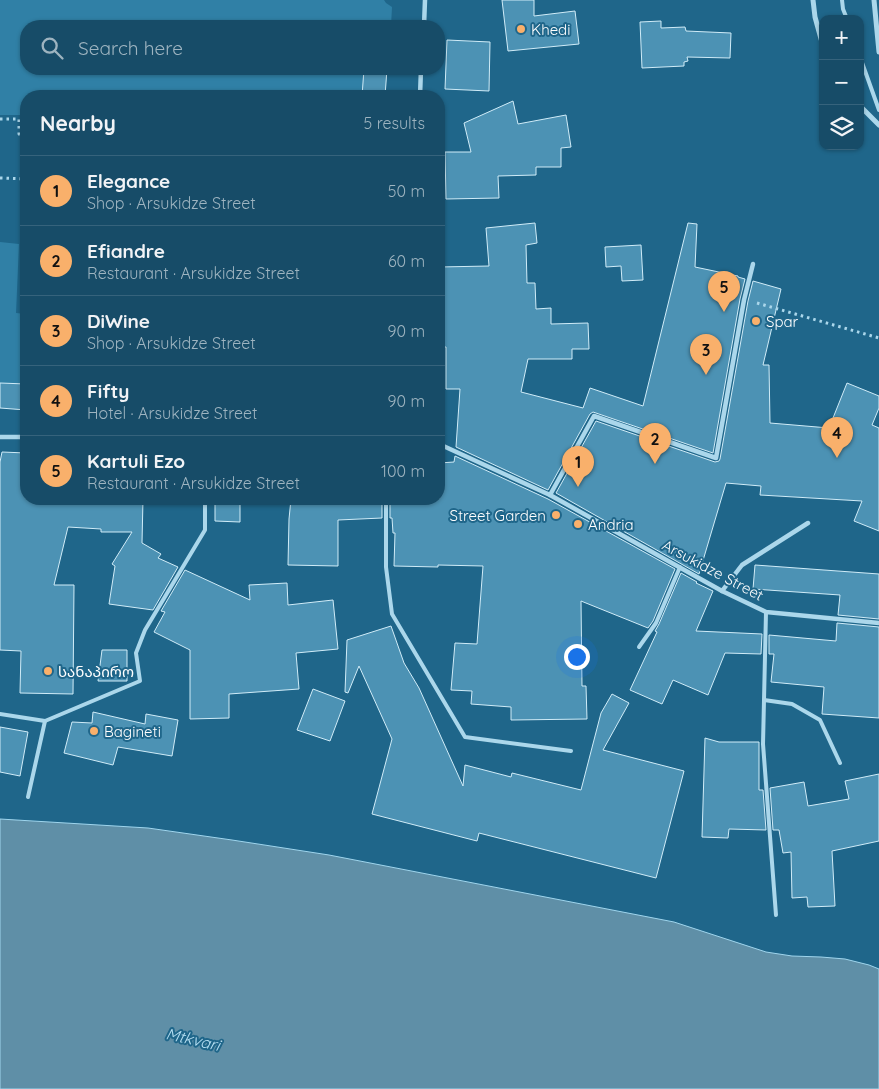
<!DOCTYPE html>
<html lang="en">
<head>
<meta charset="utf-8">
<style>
	:root { --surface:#174c68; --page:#245671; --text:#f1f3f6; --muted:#9eb4c0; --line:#36637c; --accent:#f9b06b }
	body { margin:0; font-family:Quicksand,"Noto Sans Georgian",sans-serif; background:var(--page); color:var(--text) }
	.controls { position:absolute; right:15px; top:15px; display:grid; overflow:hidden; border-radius:10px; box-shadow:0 1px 4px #0004 }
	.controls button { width:45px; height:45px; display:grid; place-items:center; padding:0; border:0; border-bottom:1px solid var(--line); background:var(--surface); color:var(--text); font:25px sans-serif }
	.you { position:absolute; left:576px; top:656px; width:18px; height:18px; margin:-12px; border:4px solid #fff; border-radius:50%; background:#1a73e8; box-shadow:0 0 0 8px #1a73e833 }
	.badge { display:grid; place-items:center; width:32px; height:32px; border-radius:50%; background:var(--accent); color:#111; font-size:16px; font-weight:700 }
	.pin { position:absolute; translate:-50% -41px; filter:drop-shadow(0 1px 2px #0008) }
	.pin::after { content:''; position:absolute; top:26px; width:18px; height:15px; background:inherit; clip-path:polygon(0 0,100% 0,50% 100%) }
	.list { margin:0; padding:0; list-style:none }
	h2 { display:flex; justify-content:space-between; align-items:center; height:65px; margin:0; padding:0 20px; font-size:21px }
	h2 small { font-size:16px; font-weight:400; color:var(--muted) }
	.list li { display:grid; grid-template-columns:32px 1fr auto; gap:15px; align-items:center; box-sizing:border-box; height:70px; padding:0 20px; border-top:1px solid var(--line) }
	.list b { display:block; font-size:19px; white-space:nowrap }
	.list p { margin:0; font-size:16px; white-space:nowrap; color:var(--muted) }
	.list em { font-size:16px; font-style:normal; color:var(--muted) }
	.icon { flex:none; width:28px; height:28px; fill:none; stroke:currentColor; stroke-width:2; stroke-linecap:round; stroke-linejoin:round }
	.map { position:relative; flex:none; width:879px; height:1089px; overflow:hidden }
	.search { position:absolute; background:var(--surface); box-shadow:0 1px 4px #0004; left:20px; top:20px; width:425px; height:55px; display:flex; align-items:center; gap:12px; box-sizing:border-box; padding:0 18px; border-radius:20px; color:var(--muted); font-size:19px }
	.panel { position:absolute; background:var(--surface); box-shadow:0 1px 4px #0004; left:20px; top:90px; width:425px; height:415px; border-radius:20px }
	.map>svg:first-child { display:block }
	.green { fill:#3080a6 }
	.water { fill:#5f8fa7; stroke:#9fd5ed }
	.building { fill:#4c92b4; stroke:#d0ecf8 }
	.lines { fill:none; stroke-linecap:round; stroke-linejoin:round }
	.path { stroke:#abd7eb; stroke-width:3; stroke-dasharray:2.5 4; stroke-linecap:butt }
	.service { stroke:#abd7eb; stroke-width:4 }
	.pedestrian { stroke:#abd7eb; stroke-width:4.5 }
	.minor { stroke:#abd7eb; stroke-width:5 }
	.poi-dot { fill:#f9b06b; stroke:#1f668a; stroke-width:2 }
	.labels { text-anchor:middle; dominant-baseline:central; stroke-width:4; stroke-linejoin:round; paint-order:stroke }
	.poi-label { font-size:15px; fill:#fff; stroke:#1f668a; text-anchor:start }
	.street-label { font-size:15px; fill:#fff; stroke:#1f668a }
	.water-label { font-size:16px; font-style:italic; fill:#b7e0f3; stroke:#1f668a }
</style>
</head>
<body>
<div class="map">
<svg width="879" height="1089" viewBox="0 0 879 1089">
	<rect width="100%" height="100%" fill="#1f668a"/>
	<g class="green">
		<path d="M0,0H384L386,3L392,7L391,26H26V69H387L385,96H26V115H0Z"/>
		<path d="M0,242L19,244L16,313L26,314V384L0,383Z"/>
	</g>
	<path class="water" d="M0,819L148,828L232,840L329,855L674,922L766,952L792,956L821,957L845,959L869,965L879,969V1089H0Z"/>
	<g class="building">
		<path d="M502,0H534V16L575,11L579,44L508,51Z"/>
		<path d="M661,21V28L685,27L686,31L731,33L730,58L687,57L688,61L684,62V66L642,68L640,22Z"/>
		<path d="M447,40L490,42L489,91L445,89Z"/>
		<path d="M364,69H387L385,96H362Z"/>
		<path d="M513,101L518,124L566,115L571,147L561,148V167H536V175L498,176L499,198L446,199L445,152H471L464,123Z"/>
		<path d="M535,223L537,243L526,245L527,283H535L536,309L551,308V324L588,323L589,349H572V359H528L521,392L583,408L590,388L643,406L688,223L697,224L695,267L738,276V277L745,279L740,299L713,453L593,412L590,414L548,490L456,447L460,389H446V347H439V267L489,266L486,228Z"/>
		<path d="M641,245L643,280L622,281L621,266L606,267L605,247Z"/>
		<path d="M753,281L781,289L763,365H769L770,423L829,428L847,383L879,396V408L872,425L879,428V531L854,521L862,501L760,495L761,486L726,483L699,574L556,493L596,421L715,462L719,461L720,459L748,301Z"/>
		<path d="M0,383L26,384V410L0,408Z"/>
		<path d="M2,452L26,453V499H143L142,543L161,554L158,558L178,567L153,610L109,604L115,566L112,564L132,532H101V529L68,527L54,585H74L73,694L20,693L21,651L0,650V462Z"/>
		<path d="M455,456L548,499L675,569L653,621L648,628L581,601L582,686H586L587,719L511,720V707L471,704L472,691L451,690L455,643L477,644L483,566L438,565V567L394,566L395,533H393L392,518H390V499H439V463L454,462Z"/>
		<path d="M215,499H240V522L215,521Z"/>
		<path d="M291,499H382V518L338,520V566L288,565L289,519Z"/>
		<path d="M755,565L879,574V619L838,615L840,595L753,589Z"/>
		<path d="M185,570L250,600L249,585L287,583L288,605L333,600L338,649L296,653L299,689L229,694V718L190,719V650L154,632L165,612L161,611Z"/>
		<path d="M681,573L697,582L696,583L713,591L696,631L762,634L761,654L725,653L708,695L673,680L662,704L630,690L657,632L655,631L659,624Z"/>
		<path d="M837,623L879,627V718L822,714L824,687L771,682L774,654H769V635L836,641Z"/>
		<path d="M391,626L404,663L419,688L463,786L465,765L511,777L512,773L581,790L601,713L612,694L629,703L603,750L684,771L656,878L479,833L477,841L372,814L392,739L359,666L348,693L345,692L347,640Z"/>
		<path d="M102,650H127V681H98Z"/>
		<path d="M313,689L345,701L330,741L297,730Z"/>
		<path d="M93,712L145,724L146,714L178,720L172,756L118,747L113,765L64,753L72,722L92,723Z"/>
		<path d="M0,727L28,732L20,776L0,772Z"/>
		<path d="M705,738L719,742H759V790H763L766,830L729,829L728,838L702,837Z"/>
		<path d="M879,774V841L832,851L835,906L808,907L807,897L792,898L791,852L783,853L779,830H773L770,788L804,782L808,806L849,799L845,781Z"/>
	</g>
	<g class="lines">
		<g class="path">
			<path d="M0,119H19V134L26,137"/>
			<path d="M0,178L26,179"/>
			<path d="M757,303L879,338"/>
		</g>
		<g class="service">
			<path d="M842,0L843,9L847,19"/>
			<path d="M860,57L879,110"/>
			<path d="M386,499V567L392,614L465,737L571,751"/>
			<path d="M766,612L763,744L776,915"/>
			<path d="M639,647L656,623L680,567"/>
			<path d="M764,700L792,704L820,720L840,763"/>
			<path d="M0,714L45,721L140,681L136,653L145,630L205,530V499"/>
			<path d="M28,797L45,721"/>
		</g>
		<g class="pedestrian">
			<path d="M424,26L425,0"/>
			<path d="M420,96L421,69"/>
			<path d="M0,437H26"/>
			<path d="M439,444L550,495L722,591L766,612L879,623"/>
			<path d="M550,495L594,416L716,458L744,300L753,264"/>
			<path d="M722,591L742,565L808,523"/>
		</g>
		<g class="minor">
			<path d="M813,0L815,17L823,46"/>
			<path d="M874,0L879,52"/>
			<path d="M860,106L879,125"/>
		</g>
	</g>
	<g class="poi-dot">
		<circle cx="521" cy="29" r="5"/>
		<circle cx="756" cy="321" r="5"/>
		<circle cx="556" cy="515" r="5"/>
		<circle cx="578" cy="524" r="5"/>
		<circle cx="48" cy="671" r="5"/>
		<circle cx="94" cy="731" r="5"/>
	</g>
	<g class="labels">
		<g class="poi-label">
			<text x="531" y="29">Khedi</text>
			<text x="766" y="321">Spar</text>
			<text x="546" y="515" text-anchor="end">Street Garden</text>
			<text x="588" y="524">Andria</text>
			<text x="58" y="671">სანაპირო</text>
			<text x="104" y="731">Bagineti</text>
		</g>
		<g class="street-label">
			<text transform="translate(713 570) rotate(28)">Arsukidze Street</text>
		</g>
		<g class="water-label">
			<text transform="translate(193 1039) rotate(13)">Mtkvari</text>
		</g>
	</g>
</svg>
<div class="controls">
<button>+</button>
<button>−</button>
<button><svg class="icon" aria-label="layers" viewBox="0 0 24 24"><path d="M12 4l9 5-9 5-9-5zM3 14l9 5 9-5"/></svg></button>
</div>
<div class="you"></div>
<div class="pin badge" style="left:578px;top:487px">1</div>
<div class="pin badge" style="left:655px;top:464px">2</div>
<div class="pin badge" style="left:706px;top:375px">3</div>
<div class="pin badge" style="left:837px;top:458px">4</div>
<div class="pin badge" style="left:724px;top:312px">5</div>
<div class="search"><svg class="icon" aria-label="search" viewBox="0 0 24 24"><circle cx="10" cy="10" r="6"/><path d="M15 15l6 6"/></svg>Search here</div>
<section class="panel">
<h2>Nearby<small>5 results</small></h2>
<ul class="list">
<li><span class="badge">1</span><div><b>Elegance</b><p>Shop · Arsukidze Street</p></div><em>50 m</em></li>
<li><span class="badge">2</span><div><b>Efiandre</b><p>Restaurant · Arsukidze Street</p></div><em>60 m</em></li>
<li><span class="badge">3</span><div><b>DiWine</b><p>Shop · Arsukidze Street</p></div><em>90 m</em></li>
<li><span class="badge">4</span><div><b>Fifty</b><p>Hotel · Arsukidze Street</p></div><em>90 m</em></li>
<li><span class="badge">5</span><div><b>Kartuli Ezo</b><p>Restaurant · Arsukidze Street</p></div><em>100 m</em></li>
</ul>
</section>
</div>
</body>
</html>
